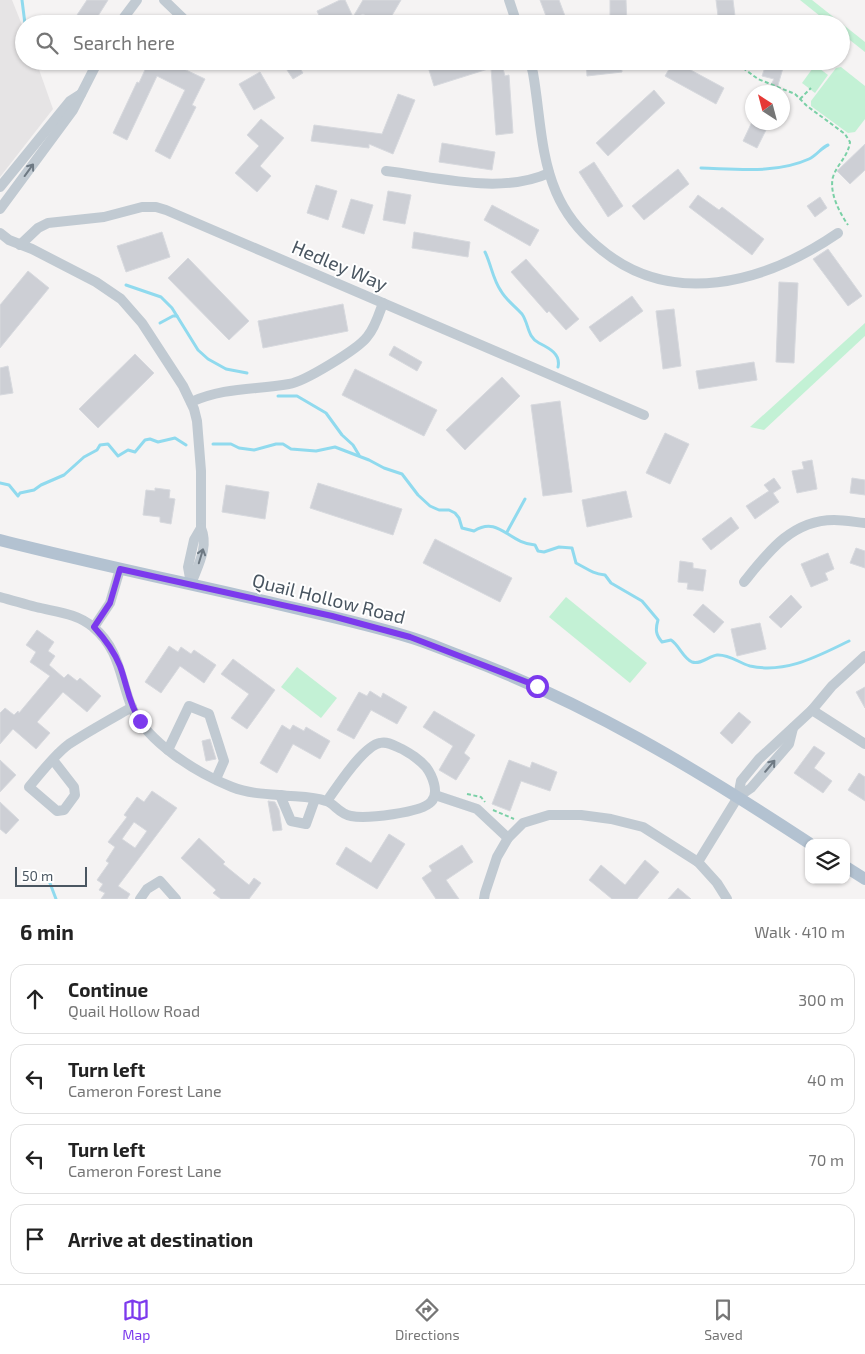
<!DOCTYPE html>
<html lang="en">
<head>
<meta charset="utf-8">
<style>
	:root { --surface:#fff; --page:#f6f6f6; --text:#222; --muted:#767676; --line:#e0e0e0; --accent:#7c3aed }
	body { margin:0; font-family:"Exo 2",sans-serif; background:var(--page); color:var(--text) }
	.controls { position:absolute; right:15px; bottom:15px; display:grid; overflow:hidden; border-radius:10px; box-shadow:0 1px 4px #0004 }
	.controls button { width:45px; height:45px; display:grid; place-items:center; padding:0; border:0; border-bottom:1px solid var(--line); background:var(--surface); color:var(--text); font:25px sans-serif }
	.compass { position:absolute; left:745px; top:85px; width:45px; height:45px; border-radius:50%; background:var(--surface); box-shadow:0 1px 4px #0004; rotate:324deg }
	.scale { position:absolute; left:15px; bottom:12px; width:72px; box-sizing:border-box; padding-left:5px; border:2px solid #4a5661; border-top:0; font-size:14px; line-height:18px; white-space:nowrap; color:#4a5661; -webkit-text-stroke:4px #fff; paint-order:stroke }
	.stop { position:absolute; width:15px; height:15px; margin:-11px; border:4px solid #7c3aed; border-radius:50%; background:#fff }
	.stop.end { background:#7c3aed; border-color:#fff; box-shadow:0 1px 5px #0008 }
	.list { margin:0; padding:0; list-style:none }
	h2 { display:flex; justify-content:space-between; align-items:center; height:65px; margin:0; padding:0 20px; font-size:21px }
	h2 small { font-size:16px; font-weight:400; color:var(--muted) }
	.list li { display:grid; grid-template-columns:32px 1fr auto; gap:15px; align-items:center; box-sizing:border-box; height:70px; margin:0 10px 10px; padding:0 10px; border:1px solid var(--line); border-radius:15px }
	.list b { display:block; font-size:19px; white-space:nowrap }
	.list p { margin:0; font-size:16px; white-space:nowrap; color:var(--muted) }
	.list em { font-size:16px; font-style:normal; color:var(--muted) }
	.icon { flex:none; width:28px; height:28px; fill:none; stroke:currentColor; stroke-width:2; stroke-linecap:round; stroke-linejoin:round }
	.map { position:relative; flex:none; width:865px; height:899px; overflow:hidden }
	.search { position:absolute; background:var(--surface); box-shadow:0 1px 4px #0004; left:15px; right:15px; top:15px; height:55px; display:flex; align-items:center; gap:12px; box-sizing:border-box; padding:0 18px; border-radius:28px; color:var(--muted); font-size:19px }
	.sheet { height:385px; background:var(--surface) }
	nav { display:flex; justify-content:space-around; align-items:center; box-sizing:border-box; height:70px; border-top:1px solid var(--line); background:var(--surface); font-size:14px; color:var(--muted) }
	nav a { display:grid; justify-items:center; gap:2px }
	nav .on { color:var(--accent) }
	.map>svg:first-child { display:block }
	.education { fill:#e6e4e5 }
	.green { fill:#c3f1d5 }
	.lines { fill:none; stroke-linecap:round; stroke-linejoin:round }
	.stream { stroke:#90daee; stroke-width:3 }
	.building { fill:#cdcfd5; stroke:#d7d9de; fill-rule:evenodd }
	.path { stroke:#7ad0a6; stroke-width:2; stroke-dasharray:4 2.5; stroke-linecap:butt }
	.minor { stroke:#c1cad2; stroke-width:10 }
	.major { stroke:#b3c2d1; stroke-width:12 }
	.oneway { stroke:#6e7983 }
	.route { stroke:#7c3aed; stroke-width:6 }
	.labels { text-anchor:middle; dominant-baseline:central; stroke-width:4; stroke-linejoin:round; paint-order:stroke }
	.street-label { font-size:19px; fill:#4a5661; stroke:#fff }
</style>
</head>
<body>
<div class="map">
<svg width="865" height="899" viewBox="0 0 865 899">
	<rect width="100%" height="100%" fill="#f5f3f3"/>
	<path class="education" d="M0,0H12L24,30V61H36L53,109L0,177Z"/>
	<g class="green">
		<path d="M800,0H812L865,42V52L841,33V24H830Z"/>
		<path d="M815,65L828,75L815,93L802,83Z"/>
		<path d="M841,67L865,86V119L855,132L848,133L811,106V101L836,68Z"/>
		<path d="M865,323V336L764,430L750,427Z"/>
		<path d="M566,597L647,663L630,683L549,617Z"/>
		<path d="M297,667L337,698L321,718L281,687Z"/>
	</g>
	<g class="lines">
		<g class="stream">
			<path d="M22,0L25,24"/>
			<path d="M37,61L45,68"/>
			<path d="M701,168C737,169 776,174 809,159C816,156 821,148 828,145"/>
			<path d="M485,252C491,264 493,280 501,291C506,300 515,306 522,314C529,324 527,337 539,343C549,348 561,354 558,367"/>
			<path d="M126,285L161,297L172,308L198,350L208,359L226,369L247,373"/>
			<path d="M160,323L173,316H177"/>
			<path d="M278,396H297L326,413L342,435L353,445L359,455"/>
			<path d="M213,444H231L239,448L254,450L276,444H283L291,449L316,451L335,447L369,460L384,468L402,474L418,495L430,506L439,510H449L455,513L459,518L462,528L474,531C499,515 509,544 535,545L538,551L544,552L559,547L572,548L576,563C588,569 591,573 605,575L611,583L642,601L658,620C655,630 656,635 662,642L671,640C679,645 683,658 692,662C701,665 709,656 717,655C729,654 739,663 750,666C786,674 818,656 849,641"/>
			<path d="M0,483L9,485L18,496L20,493L34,490L41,485L64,475L84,457L97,450L100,445L108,444L118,456L128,450L135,452L145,440L150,439L158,442L175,438L186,445"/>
			<path d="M507,532L525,499"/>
			<path d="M48,878L56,899"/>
		</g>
	</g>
	<g class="building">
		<path d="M87,0H108L93,24H71Z"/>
		<path d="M340,0H345L353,17L363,0H401L387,24H380L363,14L342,24H323L317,11Z"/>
		<path d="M540,0H559L568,24H549Z"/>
		<path d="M610,0H626L627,24H610Z"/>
		<path d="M716,0H733L736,24H719Z"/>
		<path d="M149,61H167L205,79L192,105L196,107L170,159L155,151L185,90L157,76L127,140L113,133L137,82L139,83Z"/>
		<path d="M281,61H309L299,67L303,73L293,79Z"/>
		<path d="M457,61H507L508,63L502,65L505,76L509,75L513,133L496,135L491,68L434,86L429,70Z"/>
		<path d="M586,61H621L622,72L587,76Z"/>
		<path d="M674,61L724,88L716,104L665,76Z"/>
		<path d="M767,61H785L776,92H767L774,79L762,76Z"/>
		<path d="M260,72L275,98L254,110L239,84Z"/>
		<path d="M654,90L665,103L608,156L596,143Z"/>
		<path d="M398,94L415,100L393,154L369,144V148L311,141L314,125L382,134Z"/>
		<path d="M261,119L284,138L260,166L271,176L257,192L235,173L259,146L247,135Z"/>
		<path d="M752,122H770L757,148L743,141Z"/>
		<path d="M442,143L495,152L492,170L439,162Z"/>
		<path d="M865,144V170L850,184L837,171Z"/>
		<path d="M594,162L623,206L608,217L579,172Z"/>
		<path d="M678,169L689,184L644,220L632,206Z"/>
		<path d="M316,185L337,191L328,220L307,213Z"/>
		<path d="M388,191L411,195L405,224L383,220Z"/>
		<path d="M698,195L719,210L722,207L764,239L752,255L689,207Z"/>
		<path d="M820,197L827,208L815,217L807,206Z"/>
		<path d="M351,199L373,205L364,234L342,227Z"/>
		<path d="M492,205L539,230L530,246L484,220Z"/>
		<path d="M162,232L170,257L126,272L117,246Z"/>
		<path d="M414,232L470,242L468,257L412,248Z"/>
		<path d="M828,249L862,296L848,306L813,259Z"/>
		<path d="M188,258L249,321L229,340L168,278Z"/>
		<path d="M526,259L579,319L566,330L549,311L547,313L511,272Z"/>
		<path d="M28,271L49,288L0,348V305Z"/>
		<path d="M779,282L798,283L794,363L776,362Z"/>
		<path d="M632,296L643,311L600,342L589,327Z"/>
		<path d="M343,304L348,331L263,348L258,321Z"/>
		<path d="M674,309L681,366L663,369L656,311Z"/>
		<path d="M394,346L422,362L417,371L389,355Z"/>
		<path d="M135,354L154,373L98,428L79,409Z"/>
		<path d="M754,362L757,380L699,389L696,371Z"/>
		<path d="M8,366L13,393L0,395V368Z"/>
		<path d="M355,369L437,410L424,436L342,395Z"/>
		<path d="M502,377L520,396L465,450L446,430Z"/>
		<path d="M560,401L572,492L543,496L531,405Z"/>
		<path d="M665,433L689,444L670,484L646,473Z"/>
		<path d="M812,460L817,489L797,493L792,471L804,469L802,462Z"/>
		<path d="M774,478L781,488L773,493L779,502L755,519L746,506L769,491L764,485Z"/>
		<path d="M852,478L865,480V495L850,493Z"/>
		<path d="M318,483L402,509L393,535L310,508Z"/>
		<path d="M226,485L269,492L265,519L222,512Z"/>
		<path d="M155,488L170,490L169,498L175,499L171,524L160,522V517L143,515L146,490L155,491Z"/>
		<path d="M626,491L632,517L587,527L582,500Z"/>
		<path d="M731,517L739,528L711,550L702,539Z"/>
		<path d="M435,539L512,578L500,602L423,563Z"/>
		<path d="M856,548L865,551V568L850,563Z"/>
		<path d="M828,553L834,569L825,573L828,580L811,587L801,564Z"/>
		<path d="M680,561L693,563V568L706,570L703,591L687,589L688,583L678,582Z"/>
		<path d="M791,595L802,607L781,628L769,617Z"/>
		<path d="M703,604L724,622L714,633L693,615Z"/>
		<path d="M760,623L766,649L737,656L731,629Z"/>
		<path d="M37,630L54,642L48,651L55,656L49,665L64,678L68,674L77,681L80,678L101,696L87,712L63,692L37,722L50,733L36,749L13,729L0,744V713L5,708L14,715L18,711L19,713L50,676L30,662L36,652L26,645Z"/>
		<path d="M169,646L178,652L181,647L191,654L194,650L216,665L204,683L180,666L161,693L145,682Z"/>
		<path d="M233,659L275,690L247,729L231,718L249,694L221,674Z"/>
		<path d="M865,687V708L856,692Z"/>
		<path d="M370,691L381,698L383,693L407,707L397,724L371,710L354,739L337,730L359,692L367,696Z"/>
		<path d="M434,711L475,735L464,753L470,758L456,780L439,770L453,746L423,727Z"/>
		<path d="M739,712L751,722L732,744L720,733Z"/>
		<path d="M282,725L290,730L293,725L304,731L306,727L330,741L320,759L293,744L277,773L260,763Z"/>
		<path d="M210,739L216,759L206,761L202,741Z"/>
		<path d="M814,746L825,753L814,768L832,781L823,793L794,773Z"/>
		<path d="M0,760L16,775L0,792Z"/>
		<path d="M509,760L530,768L532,762L557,772L550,791L521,781L510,811L492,804Z"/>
		<path d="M859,773L865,777V801L848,790Z"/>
		<path d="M152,791L177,808L118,886L130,894L127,899H101L105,893L99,890L103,884L97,880L109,863L106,861L115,847L108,842L127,817L124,815L137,797L144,802ZM134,822L147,831L135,848L122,839Z"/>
		<path d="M268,801L275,802L279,810L282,830L273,831Z"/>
		<path d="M0,802L19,820L6,834L0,829Z"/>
		<path d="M389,834L405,844L377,889L336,864L346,847L371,863Z"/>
		<path d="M199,838L225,862L223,864L249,885L254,878L261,883L249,899H221L213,893L216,890L181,858Z"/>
		<path d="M462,845L473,862L446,880L459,899H436L422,878L432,871L429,866Z"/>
		<path d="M645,860L659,872L637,899H612L589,880L601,865L625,885Z"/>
		<path d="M678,888L691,899H668Z"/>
	</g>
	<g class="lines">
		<g class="path">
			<path d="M743,68L758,79L795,94L807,106L845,134L850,142C848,157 837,164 833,177C829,192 839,212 848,225"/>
			<path d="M800,99L811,88"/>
			<path d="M467,794L481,797L485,802"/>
			<path d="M493,810L514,819"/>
		</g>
		<g class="minor">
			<path d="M164,0L189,24"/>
			<path d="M509,0L517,24"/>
			<path d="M119,24L137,0"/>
			<path d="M530,61L533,73C540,112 540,155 556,192C565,213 579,231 597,246C670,310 765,283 838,233"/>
			<path d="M386,171C437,177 501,195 549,173"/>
			<path d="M0,187L70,101L81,94"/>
			<path d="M0,209L73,110L98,61"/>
			<path d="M0,233L9,240L32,249L96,282L121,299L142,323L183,386L194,409L197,421L201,471V528L194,540L188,567L191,584"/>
			<path d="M20,245L38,228L48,223L104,217L142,207H156L166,210L644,415"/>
			<path d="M191,402C225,387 254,390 289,384C304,382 358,349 367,337C375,328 379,314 383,303"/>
			<path d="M744,582C768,552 792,520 834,520C844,520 855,522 865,523"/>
			<path d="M191,584C198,565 209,547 201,528"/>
			<path d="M0,597C12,600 24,604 36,607C56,612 77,613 93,627C120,649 120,679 132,708C148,743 197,773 232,787C247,793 264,794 280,795"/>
			<path d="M94,627L110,603L120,569"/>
			<path d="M812,710L865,744"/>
			<path d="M168,750L189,706L209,714L224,761L216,779"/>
			<path d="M53,760L74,787L75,795L64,810L57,811L29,787C41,773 54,755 69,744C89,731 111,719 132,707"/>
			<path d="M435,795L477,809L508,838"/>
			<path d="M738,797L751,788L789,744L793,728"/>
			<path d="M315,799L306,824L291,821L280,795C294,797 312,796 326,801C334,803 339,814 351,816C366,819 421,813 431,802C440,793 432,775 426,767C418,758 411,754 402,749C395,746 388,741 380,743C363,746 337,787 327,801"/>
			<path d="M698,862L738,797L741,781L759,759L812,710L832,686L865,656"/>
			<path d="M140,899L147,889L160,881L176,899"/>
			<path d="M484,899L485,893L497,857L508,838L523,823L549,815H581L611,819L643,827L698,862L717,883L727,899"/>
		</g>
		<g class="major">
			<path d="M0,540C86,562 173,580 260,600C310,612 360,622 409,637C426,642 442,649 458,655C584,701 698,770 809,843"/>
			<path d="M846,867L865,879"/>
		</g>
	</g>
	<defs><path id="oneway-shaft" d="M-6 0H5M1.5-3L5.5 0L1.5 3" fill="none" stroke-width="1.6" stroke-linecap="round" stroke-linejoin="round" transform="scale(1.25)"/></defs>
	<g class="oneway">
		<use href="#oneway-shaft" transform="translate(29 170) rotate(-54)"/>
		<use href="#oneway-shaft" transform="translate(201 556) rotate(-73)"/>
		<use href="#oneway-shaft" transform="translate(770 766) rotate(-50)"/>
	</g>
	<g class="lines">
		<path class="route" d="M140,721C129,704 127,685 120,666C114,651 105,639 94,627L110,603L120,569L332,616L410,637L537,686"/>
	</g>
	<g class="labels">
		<g class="street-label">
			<text transform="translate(340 265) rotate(23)">Hedley Way</text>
			<text transform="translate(329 598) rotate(14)">Quail Hollow Road</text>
		</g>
	</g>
</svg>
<div class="controls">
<button><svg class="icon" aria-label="layers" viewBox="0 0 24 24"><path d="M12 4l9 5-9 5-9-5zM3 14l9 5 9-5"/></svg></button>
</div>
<svg class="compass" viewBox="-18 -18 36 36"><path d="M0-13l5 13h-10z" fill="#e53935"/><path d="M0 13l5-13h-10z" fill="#767676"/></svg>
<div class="scale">50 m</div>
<div class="stop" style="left:537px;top:686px"></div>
<div class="stop end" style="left:140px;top:721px"></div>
<div class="search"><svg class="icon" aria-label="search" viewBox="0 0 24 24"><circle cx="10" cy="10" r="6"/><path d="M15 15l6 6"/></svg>Search here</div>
</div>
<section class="sheet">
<h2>6 min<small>Walk · 410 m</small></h2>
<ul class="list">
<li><svg class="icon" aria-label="ahead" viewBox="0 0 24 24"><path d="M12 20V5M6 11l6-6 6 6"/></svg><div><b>Continue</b><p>Quail Hollow Road</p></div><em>300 m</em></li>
<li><svg class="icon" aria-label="left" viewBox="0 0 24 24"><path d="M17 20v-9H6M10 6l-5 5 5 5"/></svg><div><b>Turn left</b><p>Cameron Forest Lane</p></div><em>40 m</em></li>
<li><svg class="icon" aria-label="left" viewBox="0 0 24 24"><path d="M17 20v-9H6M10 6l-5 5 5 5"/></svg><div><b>Turn left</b><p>Cameron Forest Lane</p></div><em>70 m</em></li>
<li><svg class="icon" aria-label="arrive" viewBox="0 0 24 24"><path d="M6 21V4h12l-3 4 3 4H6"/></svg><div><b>Arrive at destination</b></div></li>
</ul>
</section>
<nav>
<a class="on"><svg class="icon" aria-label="map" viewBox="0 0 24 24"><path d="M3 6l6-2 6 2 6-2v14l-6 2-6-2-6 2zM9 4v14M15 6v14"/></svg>Map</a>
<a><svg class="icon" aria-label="directions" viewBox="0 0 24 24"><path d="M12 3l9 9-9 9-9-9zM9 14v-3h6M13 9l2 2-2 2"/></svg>Directions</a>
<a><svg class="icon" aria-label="saved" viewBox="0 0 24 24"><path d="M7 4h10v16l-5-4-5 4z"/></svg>Saved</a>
</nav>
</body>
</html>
